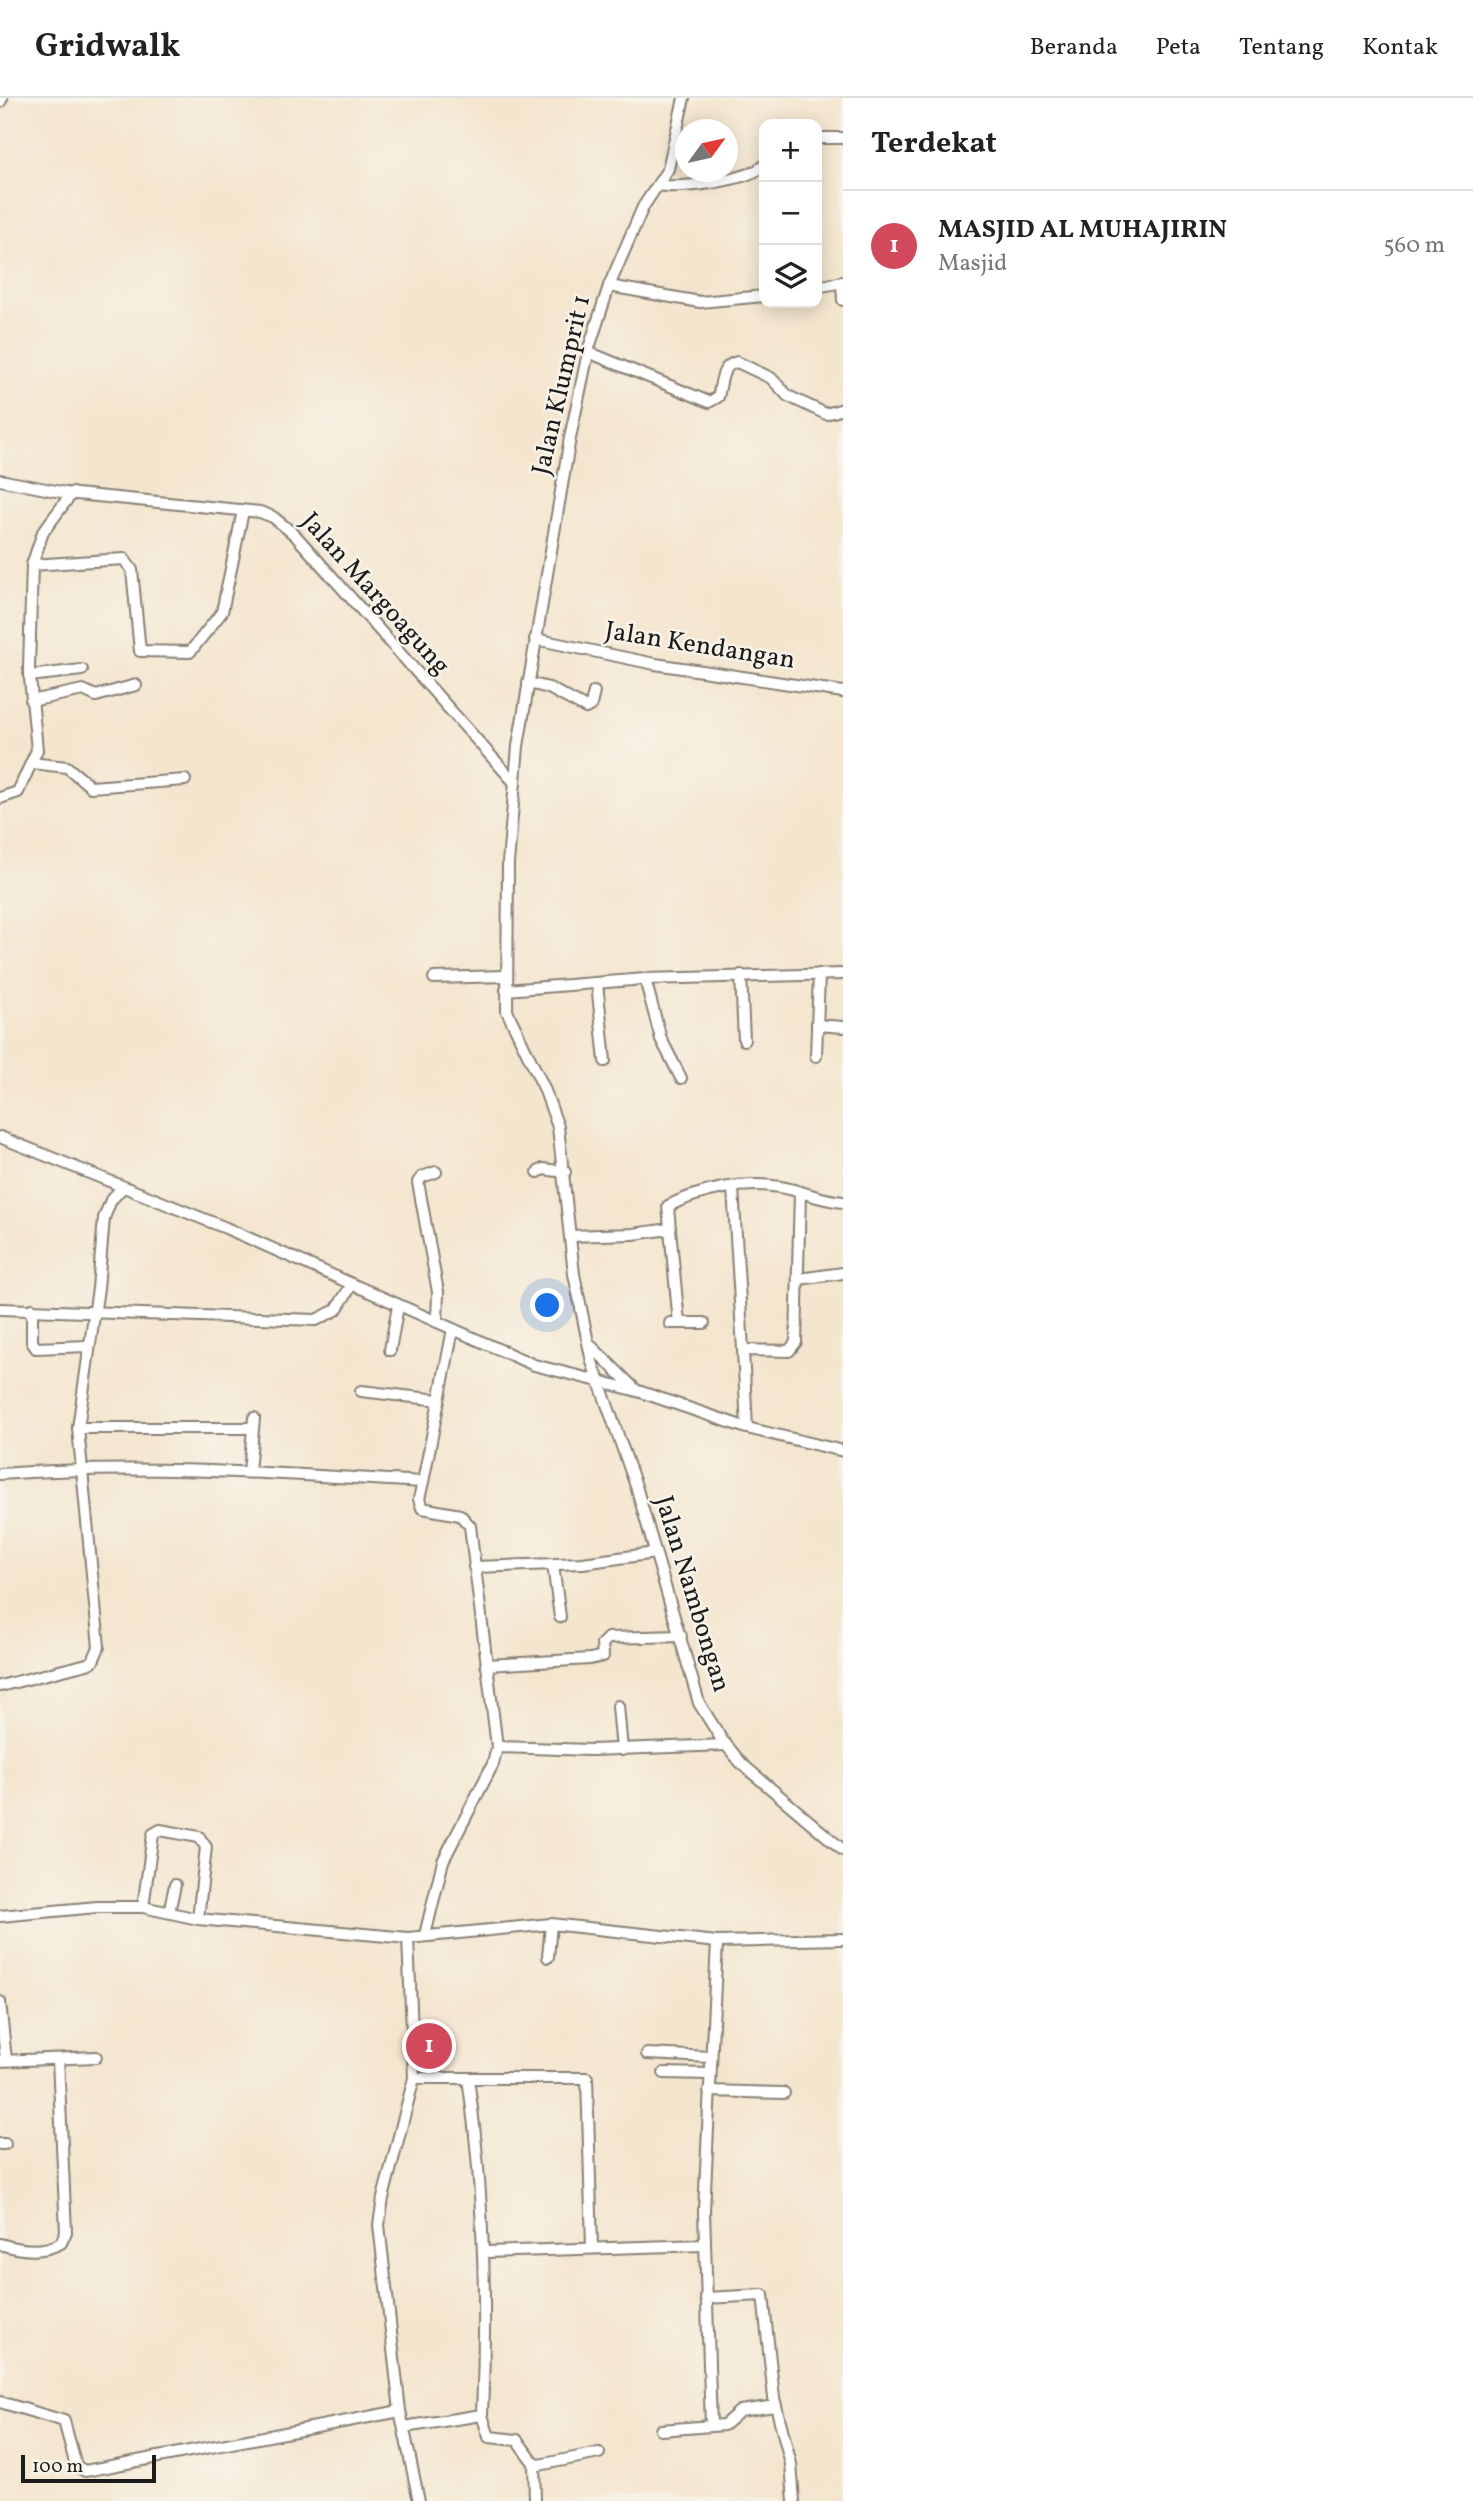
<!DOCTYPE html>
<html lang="id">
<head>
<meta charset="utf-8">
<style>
	:root { --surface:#fff; --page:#f2f2f2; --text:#222; --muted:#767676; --line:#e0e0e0; --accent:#d1495b }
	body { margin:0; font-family:Vollkorn,serif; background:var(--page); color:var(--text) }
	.controls { position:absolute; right:21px; top:21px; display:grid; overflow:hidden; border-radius:14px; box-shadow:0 4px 18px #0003 }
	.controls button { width:63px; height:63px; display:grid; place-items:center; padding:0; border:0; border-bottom:2px solid var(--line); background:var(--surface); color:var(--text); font:35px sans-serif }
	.compass { position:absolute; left:675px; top:21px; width:63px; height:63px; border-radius:50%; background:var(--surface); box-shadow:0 4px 18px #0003; rotate:57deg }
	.scale { position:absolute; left:21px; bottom:18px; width:135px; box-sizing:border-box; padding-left:7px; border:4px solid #1c1c1c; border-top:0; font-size:19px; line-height:24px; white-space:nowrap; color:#1c1c1c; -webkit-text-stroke:5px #f7f3e8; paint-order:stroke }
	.you { position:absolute; left:548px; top:1208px; width:24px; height:24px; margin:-18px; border:5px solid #fff; border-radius:50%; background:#1a73e8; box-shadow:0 0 0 10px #1a73e833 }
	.badge { display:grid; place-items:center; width:46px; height:46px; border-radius:50%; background:var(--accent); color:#fff; font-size:23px; font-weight:700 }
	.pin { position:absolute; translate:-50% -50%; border:4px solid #fff; box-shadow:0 2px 7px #0006 }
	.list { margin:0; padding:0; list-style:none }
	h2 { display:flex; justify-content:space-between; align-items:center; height:91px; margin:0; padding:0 28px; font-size:30px }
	h2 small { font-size:23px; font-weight:400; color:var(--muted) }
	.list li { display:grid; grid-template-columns:46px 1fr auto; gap:21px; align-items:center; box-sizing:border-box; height:112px; padding:0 28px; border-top:2px solid var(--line) }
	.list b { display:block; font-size:26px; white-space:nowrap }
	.list p { margin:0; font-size:23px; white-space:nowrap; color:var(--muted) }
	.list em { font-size:23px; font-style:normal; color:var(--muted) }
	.icon { flex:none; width:38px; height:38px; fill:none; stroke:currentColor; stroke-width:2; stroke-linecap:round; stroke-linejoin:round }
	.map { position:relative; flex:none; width:843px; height:2403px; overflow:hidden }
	header { display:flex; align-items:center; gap:42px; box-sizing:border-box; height:98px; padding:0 35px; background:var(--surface); border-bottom:2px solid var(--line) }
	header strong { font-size:33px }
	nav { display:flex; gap:38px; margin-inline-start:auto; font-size:24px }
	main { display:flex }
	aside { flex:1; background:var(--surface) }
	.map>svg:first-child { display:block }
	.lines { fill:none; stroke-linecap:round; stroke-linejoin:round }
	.minor-casing { stroke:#888075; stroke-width:14 }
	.minor { stroke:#fff; stroke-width:10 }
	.labels { text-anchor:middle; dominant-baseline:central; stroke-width:5; stroke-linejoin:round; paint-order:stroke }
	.street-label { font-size:26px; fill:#1c1c1c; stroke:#f7f3e8 }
</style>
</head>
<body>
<header>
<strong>Gridwalk</strong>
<nav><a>Beranda</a><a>Peta</a><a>Tentang</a><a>Kontak</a></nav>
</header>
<main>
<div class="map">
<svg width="843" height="2403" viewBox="0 0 843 2403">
	<rect width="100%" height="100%" fill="#f7f3e8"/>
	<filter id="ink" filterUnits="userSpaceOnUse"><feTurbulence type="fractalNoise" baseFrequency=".0143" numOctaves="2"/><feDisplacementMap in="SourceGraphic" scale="14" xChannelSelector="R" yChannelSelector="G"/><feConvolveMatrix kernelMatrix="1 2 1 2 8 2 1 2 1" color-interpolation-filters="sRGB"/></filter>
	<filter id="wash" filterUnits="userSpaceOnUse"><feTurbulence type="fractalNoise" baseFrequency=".00686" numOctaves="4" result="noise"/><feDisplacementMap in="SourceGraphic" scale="28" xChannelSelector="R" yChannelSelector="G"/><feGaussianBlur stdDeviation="1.57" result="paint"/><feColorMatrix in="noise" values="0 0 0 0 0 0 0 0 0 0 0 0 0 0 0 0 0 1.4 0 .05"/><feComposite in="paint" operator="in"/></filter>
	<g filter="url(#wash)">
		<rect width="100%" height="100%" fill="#f4e5ce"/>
	</g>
	<g filter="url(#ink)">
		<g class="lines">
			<g class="minor-casing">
				<g id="minor">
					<path d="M684,0L668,71L643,109L609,188L589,250L570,340L518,648L508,765L507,913L544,990L558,1029L574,1176L592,1264L636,1388L699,1605L722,1642L742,1666L843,1752"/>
					<path d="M0,4L2,0"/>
					<path d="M817,40H843"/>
					<path d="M658,87C678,92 752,82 764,67"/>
					<path d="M842,185L843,202"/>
					<path d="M609,188L700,204L764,198"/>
					<path d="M817,189L843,184"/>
					<path d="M588,254L709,304L718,299C722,285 720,268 737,264L771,280L788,298L826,316L843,311"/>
					<path d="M0,382L66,395L260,414L273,419L295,437L515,685"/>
					<path d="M32,467L124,461L132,472L140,553L190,554L222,514L243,413"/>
					<path d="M535,541L655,566L843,594"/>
					<path d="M29,578L82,572"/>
					<path d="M528,585L549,590L586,610L591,607L594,594"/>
					<path d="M31,603L83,592L96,598L136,587"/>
					<path d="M31,665L67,669L91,689L185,682"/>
					<path d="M0,700L18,694L37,652L29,570L32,467L43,434L72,395"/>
					<path d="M741,877L744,942"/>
					<path d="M434,880L506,878"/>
					<path d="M645,881L661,941L681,980"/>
					<path d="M597,885L605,963"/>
					<path d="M506,892L645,881L843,876"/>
					<path d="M817,927L843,929"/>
					<path d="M816,958L819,876"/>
					<path d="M0,1039L226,1130L534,1267L638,1293L747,1330L843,1353"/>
					<path d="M436,1074L422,1079L418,1084L438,1194L437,1224"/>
					<path d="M538,1074L543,1071L565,1074"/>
					<path d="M733,1090L743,1252"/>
					<path d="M670,1131L679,1225"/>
					<path d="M570,1138L633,1136L670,1131L668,1108C700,1092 743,1083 780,1089C801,1092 818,1102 843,1104"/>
					<path d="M799,1181L843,1175"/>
					<path d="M0,1211L316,1222L336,1212L351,1188"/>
					<path d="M32,1211V1244L36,1250L88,1248"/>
					<path d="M670,1225H704"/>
					<path d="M589,1246L637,1293"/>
					<path d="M390,1252L398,1208"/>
					<path d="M361,1293L439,1302"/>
					<path d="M78,1330H253"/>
					<path d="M747,1330L743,1252L789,1253L796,1244L800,1096"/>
					<path d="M249,1374L254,1320"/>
					<path d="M0,1376C141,1365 282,1376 423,1384L453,1231"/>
					<path d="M423,1384L419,1401L422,1410L460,1417L470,1428L497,1649L493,1666L443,1763L425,1837"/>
					<path d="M553,1467L560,1519"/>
					<path d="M474,1469L583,1465L655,1455"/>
					<path d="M486,1567L590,1561L603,1558L602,1546L608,1540L681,1538"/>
					<path d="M0,1588L87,1566L93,1563L99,1549L78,1330L98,1190L104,1120L111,1102L123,1089"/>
					<path d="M618,1608L622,1652"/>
					<path d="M497,1649L591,1652L726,1647"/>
					<path d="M143,1809L153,1736L160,1732L199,1739L206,1749L198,1821"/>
					<path d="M169,1814L175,1787"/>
					<path d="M0,1818L97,1809H143L198,1821L408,1840L551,1826L717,1844L843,1841"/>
					<path d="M408,1840L414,1980L383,2100L379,2127L400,2313L419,2403"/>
					<path d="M548,1859L551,1826"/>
					<path d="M0,1904L6,1962"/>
					<path d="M647,1956L711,1959"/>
					<path d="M0,1963L96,1959"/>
					<path d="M664,1975L710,1976"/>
					<path d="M468,1980H587L592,2149"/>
					<path d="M709,1993L784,1995"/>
					<path d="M0,2046H5"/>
					<path d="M0,2146C19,2152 43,2155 61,2145L66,2134L58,1961"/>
					<path d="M486,2154L704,2147"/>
					<path d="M706,2200L763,2197L774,2300L791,2366L794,2403"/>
					<path d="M0,2304L64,2323L76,2368L85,2373L400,2313"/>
					<path d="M482,2317L489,2339L517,2342L534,2365L539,2367L599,2355"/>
					<path d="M711,2328L704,2113L717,1844"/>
					<path d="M404,2329L482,2317C487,2203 484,2093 468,1980H414"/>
					<path d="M661,2332L724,2327L740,2313L775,2308"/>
					<path d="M534,2365L535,2403"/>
				</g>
			</g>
			<use href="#minor" class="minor"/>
		</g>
	</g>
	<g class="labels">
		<g class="street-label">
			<text transform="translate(562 287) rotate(-77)">Jalan Klumprit 1</text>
			<text transform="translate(375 496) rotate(48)">Jalan Margoagung</text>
			<text transform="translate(700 548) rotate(9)">Jalan Kendangan</text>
			<text transform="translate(692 1496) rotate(73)">Jalan Nambongan</text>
		</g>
	</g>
</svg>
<div class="controls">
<button>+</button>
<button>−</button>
<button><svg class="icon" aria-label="layers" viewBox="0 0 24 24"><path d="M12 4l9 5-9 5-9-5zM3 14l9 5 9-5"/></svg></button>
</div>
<svg class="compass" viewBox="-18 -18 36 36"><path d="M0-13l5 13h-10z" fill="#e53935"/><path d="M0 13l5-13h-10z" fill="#767676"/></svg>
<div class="scale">100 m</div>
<div class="you"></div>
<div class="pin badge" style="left:429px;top:1948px">1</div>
</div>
<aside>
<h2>Terdekat<small></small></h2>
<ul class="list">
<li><span class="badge">1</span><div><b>MASJID AL MUHAJIRIN</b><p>Masjid</p></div><em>560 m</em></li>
</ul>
</aside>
</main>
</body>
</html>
